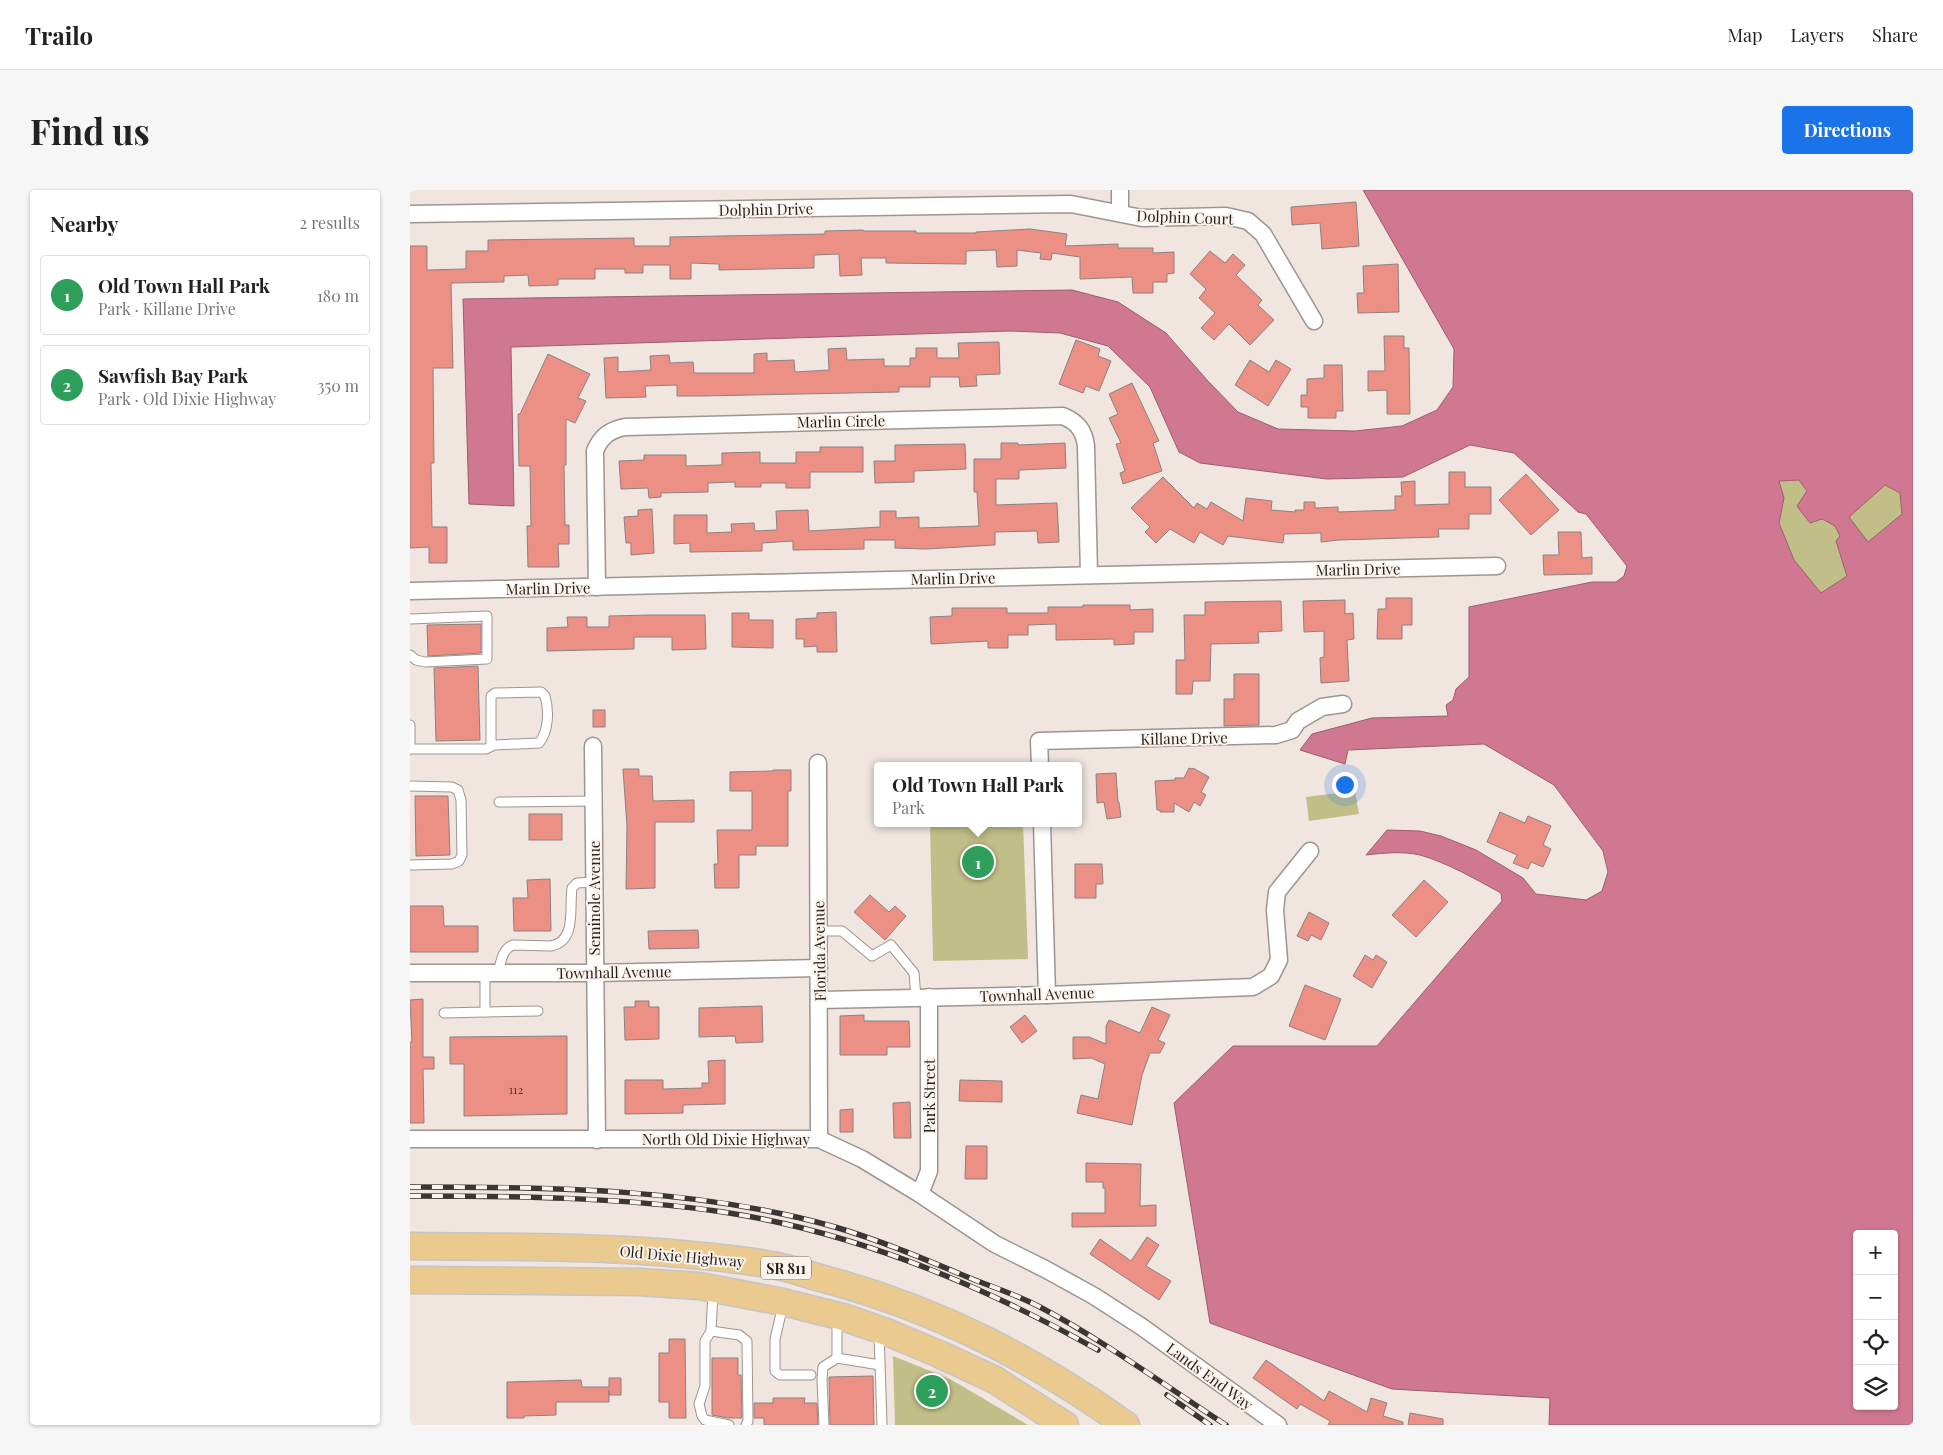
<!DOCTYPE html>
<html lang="en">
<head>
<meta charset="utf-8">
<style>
	:root { --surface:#fff; --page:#f6f6f6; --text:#222; --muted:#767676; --line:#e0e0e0; --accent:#1a73e8 }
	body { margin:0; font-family:"Playfair Display",serif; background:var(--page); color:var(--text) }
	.controls { position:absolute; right:15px; bottom:15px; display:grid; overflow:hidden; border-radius:5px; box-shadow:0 1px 4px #0004 }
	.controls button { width:45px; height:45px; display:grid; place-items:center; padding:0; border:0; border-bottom:1px solid var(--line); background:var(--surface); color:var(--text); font:25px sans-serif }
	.you { position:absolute; left:934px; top:594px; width:18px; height:18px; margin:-12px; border:4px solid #fff; border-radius:50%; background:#1a73e8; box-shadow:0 0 0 8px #1a73e833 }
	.badge { display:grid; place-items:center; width:32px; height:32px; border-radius:50%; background:var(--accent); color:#fff; font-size:16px; font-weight:700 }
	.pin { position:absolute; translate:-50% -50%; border:2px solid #fff; box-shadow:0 1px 5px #0006 }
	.popup { position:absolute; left:464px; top:572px; width:208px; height:65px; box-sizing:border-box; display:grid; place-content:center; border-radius:5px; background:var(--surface); filter:drop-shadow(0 1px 4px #0005); font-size:16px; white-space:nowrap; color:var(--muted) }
	.popup b { font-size:19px; color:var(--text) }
	.popup::after { content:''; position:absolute; left:50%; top:100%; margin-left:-10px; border:10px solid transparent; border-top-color:var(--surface) }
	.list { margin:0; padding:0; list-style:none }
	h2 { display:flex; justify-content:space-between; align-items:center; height:65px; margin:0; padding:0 20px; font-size:21px }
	h2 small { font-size:16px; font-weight:400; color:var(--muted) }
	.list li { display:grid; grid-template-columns:32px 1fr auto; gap:15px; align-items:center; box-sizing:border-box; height:80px; margin:0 10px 10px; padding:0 10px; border:1px solid var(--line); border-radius:5px }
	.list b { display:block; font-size:19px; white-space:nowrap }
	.list p { margin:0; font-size:16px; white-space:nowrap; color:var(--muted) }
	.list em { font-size:16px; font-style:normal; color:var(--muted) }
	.icon { flex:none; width:28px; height:28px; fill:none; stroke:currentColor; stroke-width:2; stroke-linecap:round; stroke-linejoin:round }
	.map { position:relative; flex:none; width:1503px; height:1235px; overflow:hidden; border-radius:5px }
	header { display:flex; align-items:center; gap:30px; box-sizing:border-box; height:70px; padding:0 25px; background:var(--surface); border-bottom:1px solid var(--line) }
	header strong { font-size:24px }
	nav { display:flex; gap:28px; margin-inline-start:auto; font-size:18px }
	.intro { display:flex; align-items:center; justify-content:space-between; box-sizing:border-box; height:120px; padding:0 30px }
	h1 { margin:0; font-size:35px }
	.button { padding:12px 22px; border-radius:5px; background:var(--accent); color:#fff; font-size:18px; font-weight:700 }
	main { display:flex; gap:30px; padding:0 30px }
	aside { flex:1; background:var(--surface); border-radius:5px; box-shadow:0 1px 4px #0004 }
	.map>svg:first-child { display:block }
	.green { fill:#c1be88 }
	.water { fill:#d07892; stroke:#9c5d6f; fill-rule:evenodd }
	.building { fill:#ec9085; stroke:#8c8180 }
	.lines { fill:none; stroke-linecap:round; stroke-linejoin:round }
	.service-casing { stroke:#9e958f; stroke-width:11 }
	.minor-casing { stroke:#9e958f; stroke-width:19 }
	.primary-casing { stroke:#c6c5c4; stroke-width:29 }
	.service { stroke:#fff; stroke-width:9 }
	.minor { stroke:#fff; stroke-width:16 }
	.primary { stroke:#ebca8f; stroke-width:26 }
	.rail-casing { stroke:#3b3633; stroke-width:5.5 }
	.rail { stroke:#fdf3ed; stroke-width:4; stroke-dasharray:11; stroke-linecap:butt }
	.labels { text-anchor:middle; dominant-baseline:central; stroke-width:4; stroke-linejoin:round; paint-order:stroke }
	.number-label { font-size:12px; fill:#553b37 }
	.shield { fill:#fdf3ed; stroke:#645f5b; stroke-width:1 }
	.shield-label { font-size:14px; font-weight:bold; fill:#231f1d }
	.street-label { font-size:15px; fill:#231f1d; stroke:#fdf3ed }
</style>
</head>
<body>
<header>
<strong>Trailo</strong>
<nav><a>Map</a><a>Layers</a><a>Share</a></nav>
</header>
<div class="intro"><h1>Find us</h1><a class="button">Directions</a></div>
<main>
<aside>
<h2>Nearby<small>2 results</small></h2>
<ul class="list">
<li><span class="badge" style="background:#2e9e5b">1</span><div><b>Old Town Hall Park</b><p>Park · Killane Drive</p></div><em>180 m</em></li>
<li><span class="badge" style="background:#2e9e5b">2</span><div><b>Sawfish Bay Park</b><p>Park · Old Dixie Highway</p></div><em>350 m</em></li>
</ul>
</aside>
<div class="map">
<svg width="1503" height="1235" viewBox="0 0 1503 1235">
	<rect width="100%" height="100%" fill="#f0e5df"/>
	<g class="green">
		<path d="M1389,290L1397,301L1388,316L1400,333L1411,329L1425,336L1430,347L1426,351L1437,386L1411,403L1384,370L1369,333L1374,308L1368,291Z"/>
		<path d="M1475,295L1490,303L1492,324L1458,352L1438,327Z"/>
		<path d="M945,601L949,624L899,631L896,607Z"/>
		<path d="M520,633H613L618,769L523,771Z"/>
		<path d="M483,1166L540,1189L618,1235H485Z"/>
	</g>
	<path class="water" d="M953,0H1503V1235H1139L1140,1208L982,1199L800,1133L764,913L823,856H967L1092,711L1091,703C1065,689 1038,673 1010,665C993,661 973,663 956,665L977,640L1010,641L1031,646L1066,660L1113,688L1126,704L1176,710L1192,701L1198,682L1193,661L1144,595L1074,554L938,560L935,574L890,560L902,544L962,528L1038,526L1036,515L1043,510L1046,499L1059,487V417L1182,392H1206L1214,386L1217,376L1176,324L1168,322L1104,263L1060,255L993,287L917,289L790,273L769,262L740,197L698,156L650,143L600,141L101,157L104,316L59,314L53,109L662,100L708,112L756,143L797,190L828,222L868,239L945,241L992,236L1027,220L1043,197L1044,159ZM1389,290L1397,301L1387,316L1400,333L1412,329L1425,336L1430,346L1426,351L1437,386L1411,403L1384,370L1369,333L1374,308L1369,291ZM1475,295L1490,303L1492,324L1458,352L1439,327ZM1447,1044H1484V1216H1447Z"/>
	<g class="building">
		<path d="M946,12L949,56L912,59L910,33L882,35L881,17Z"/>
		<path d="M620,39L657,44L655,56L708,54V58H743V63L764,62V83L757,84V92H743V103H723L722,87L670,89V67L642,63L641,70L630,69L631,63L607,60V76L587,77L586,60L556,61V74L476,73V68H451L452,85L430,86L429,64L404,65V78L309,80V74L281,73V89H260V75H233V83H215V79H185V89H148V95L119,96L118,85L94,86V92L41,93L43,178H23L24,273H21L22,337H37V373H19V357L0,358V56H17V80L56,79V61H78V50L224,48V56H260V47L415,44V41L453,40L454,41H506V43H566V42Z"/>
		<path d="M800,61L815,73L823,64L835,75L826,85L852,110L848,115L864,130L840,155L819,134L804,150L791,138L805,123L789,108L796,99L780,84Z"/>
		<path d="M988,74L989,122L948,123L947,103H954L953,76Z"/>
		<path d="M974,146H994V158H999L1000,224H977V200L958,201V181H975Z"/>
		<path d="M666,150L690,159L688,166L701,171L689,201L676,196L673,203L649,194Z"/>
		<path d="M589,152L590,184L566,185L567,196L550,197L549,187H520V197H489V202L292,206H267V195L235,196L236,207L196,208L194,168L208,167V182L241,180L240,166L259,165L260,173L283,172L284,183H344V164L357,163V171L384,170L385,182L419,180L418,159L436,158L437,170L474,169V176H500V168H506V158H527V168H549L548,153Z"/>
		<path d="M138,164L180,184L168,208L176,211L165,233L156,229V275H154L155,335H159V354H148L149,377H118L117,336H121L120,276H109L108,224H110Z"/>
		<path d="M840,170L859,182L866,170L881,179L858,216L825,195Z"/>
		<path d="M914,175H932L933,221H926V228H898V217H891V205H897V189L914,188Z"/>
		<path d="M722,193L749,251L743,253L752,281L713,294L710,283L715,281L706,254L711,253L699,228L708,224L699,204Z"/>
		<path d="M591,253H608V255L655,253L656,278L609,280V289H586V315L647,313L649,352L628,353L627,341L585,342V355L516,359L485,358V350H454V359L383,360V351L352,353V361L280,362V353L264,354V325H297V343L322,342L321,334L344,333L345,341L367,340L366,321L398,320L399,341L470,337V321H486V328L509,327V338L569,336L567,302H564V269H591Z"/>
		<path d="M555,254L556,279L504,281V292L465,293L464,271H485V255Z"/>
		<path d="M410,257H453V282H400V298H376V293H351V297H325V292L298,293V302L251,303V307L239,308L238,298L211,299L209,271L234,270V265H276V276L312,275V263L350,262V273H386V262H410Z"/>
		<path d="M1039,282H1055V297H1081V324H1059V339H1028L1029,347L929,350L911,352V343L874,344L873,353L818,346L813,355L790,342L784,353L760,339L746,353L735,342L740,337L721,318L753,287L784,318L787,313L797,319L801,312L833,331L836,308L862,311L861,320L885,322V320H894V312H905V318L928,317V322L985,320V306H992L991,292L1005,291V315L1039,314Z"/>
		<path d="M1116,284L1149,320L1121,345L1089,310Z"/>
		<path d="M242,319L244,363L221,365V353H216L214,327L228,326V320Z"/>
		<path d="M1148,342H1171L1172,368L1182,367V384L1134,385L1133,365H1149Z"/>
		<path d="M976,408H1002V435H992V449H967L968,419H976Z"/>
		<path d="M935,410V424L943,423L944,449L937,450L939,491L911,493L910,468L914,467V441L894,442L893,411Z"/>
		<path d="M871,411L872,441L848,442L849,453L801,454L800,491H783L782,504H766V470H775L774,425H795V412Z"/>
		<path d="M673,415H720V420L743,419V442H724V454L704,455V449L646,450V434L618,435V445H598V458H578V451L521,454L520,427L542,426V418H597V423H638V417H673Z"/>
		<path d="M426,422L427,462H407V456L394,457V449H386V429L407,428V423Z"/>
		<path d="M322,423H339V430H363V458L322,457Z"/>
		<path d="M242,425H295L296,459L262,460V447H224V459L137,461V438L158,437L157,427H177V437H199V426Z"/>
		<path d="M71,434V463L18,466L17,435Z"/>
		<path d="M68,476L70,550L26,551L24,478Z"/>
		<path d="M824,484H849V535L814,536V509H824Z"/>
		<rect x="183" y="520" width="12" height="17"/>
		<path d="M779,578L782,579L783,578L799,587L791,602L796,605L790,616L784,612L779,622L764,613V622H750V620H747L745,591L765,590V588H774Z"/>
		<path d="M213,579H229V586H242L243,611L284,610V632H245V698L216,699L217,636Z"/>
		<path d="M363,580H381V601H378V656H346V665H329V698H305L304,674H308L307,640H342V601H320V582L363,581Z"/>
		<path d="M706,583L708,612H709L711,627L697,629L694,612L687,613L686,584Z"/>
		<path d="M5,606H38L40,665L6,666Z"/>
		<path d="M1090,622L1115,633L1118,626L1141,636L1133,655L1141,659L1133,677L1121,672L1118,679L1103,673L1107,665L1077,652Z"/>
		<rect x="119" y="624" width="33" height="26"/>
		<path d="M665,674H692L693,694H686V708H665Z"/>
		<path d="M140,689L141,741H104L103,708H118L117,690Z"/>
		<path d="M1014,690L1038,712L1006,747L982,725Z"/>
		<path d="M460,705L479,722L485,716L496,726L475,750L444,722Z"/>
		<path d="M0,716H33L34,736H68V762H0Z"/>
		<path d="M899,722L919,733L911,750L901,745L898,751L887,746Z"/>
		<path d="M288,740L289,758L239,759L238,741Z"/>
		<path d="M955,765L963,770L966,765L977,772L962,798L943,786Z"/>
		<path d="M895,795L931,809L915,850L879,836Z"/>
		<path d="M13,809V867H24V879H13L14,933H0V852H2L0,810Z"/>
		<path d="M225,811H239V817H249V849L215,850L214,817H225Z"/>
		<path d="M352,816L353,852L326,853L325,846L289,847V818Z"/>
		<path d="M742,817L760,825L748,850L755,853L750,863H740L732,885L722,935L667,923L671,905L688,909L695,874L681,868L663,869V847H679L696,854V836L699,830L730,843Z"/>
		<path d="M454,825V831H499L500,857H477V865H430V826Z"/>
		<path d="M615,825L627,841L612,853L600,837Z"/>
		<path d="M157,846V924L54,926V874H40V847Z"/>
		<path d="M315,870V914L273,915V923L215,924V890H253V899L292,898V893H299L298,871Z"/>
		<path d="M550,890L592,891V912L549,911Z"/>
		<path d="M500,912L501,948H484L483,913Z"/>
		<path d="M443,919V942H430V920Z"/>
		<path d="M556,956H577V989H555Z"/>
		<path d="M676,973L731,974L730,1016L746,1015V1036L662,1037V1023H695V998H693V992H676Z"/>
		<path d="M737,1047L749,1055L736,1076L761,1091L749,1110L680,1064L690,1049L721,1071Z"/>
		<path d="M259,1149H275L276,1228H259V1212H249V1163H259Z"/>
		<path d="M302,1168H328V1185H331L332,1228H318L302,1225Z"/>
		<path d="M856,1170L914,1211L919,1201L957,1222L961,1208L977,1213L973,1226L993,1232V1235H918L920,1231L890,1214L887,1219L843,1188Z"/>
		<path d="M463,1186L464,1235H420L419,1187Z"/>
		<path d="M199,1188H211V1205H199V1200V1212H146V1225L114,1226V1228H97V1192L171,1190L172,1197H199Z"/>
		<path d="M363,1208H395L394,1213H407L408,1235H354V1228H344V1213H363Z"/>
		<path d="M1000,1223L1033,1229V1235H998Z"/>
	</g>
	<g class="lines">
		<g class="service-casing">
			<g id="service">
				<path d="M0,429L77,426V469L15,472L6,470L0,465"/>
				<path d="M0,535V559"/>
				<path d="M0,559H76L84,555L129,553C139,541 139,520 135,506L131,502L85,503L81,506V556"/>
				<path d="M0,596L42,597L48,600L51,610L52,665L49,671L42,674L0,675"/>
				<path d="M89,612L183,611"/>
				<path d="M409,741H432L462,766L481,755L504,783L506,808"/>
				<path d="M88,783C91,772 92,759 103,755L141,756C167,751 159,718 162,698L167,693L184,692"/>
				<path d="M75,822L128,821"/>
				<path d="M34,823L75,822V783"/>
				<path d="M303,1102L301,1141L295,1151V1196L289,1214L292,1226L295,1230L319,1235"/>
				<path d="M373,1115L365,1149V1181L370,1185H401"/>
				<path d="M427,1128V1168"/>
				<path d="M301,1141L329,1145L337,1151L338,1231L336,1235"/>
				<path d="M469,1142L472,1235"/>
				<path d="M414,1235L412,1190L413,1177L427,1168L470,1175"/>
			</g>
		</g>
		<g class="minor-casing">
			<g id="minor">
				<path d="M710,23V0"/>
				<path d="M0,24L661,14L732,28L816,26L838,31L853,44L904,131"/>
				<path d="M187,397L185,261C191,246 200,240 215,237L653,226C667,232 674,240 676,256L679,385"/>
				<path d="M0,401L1087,376"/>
				<path d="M183,556L187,950"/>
				<path d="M408,573L409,949"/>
				<path d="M630,576L629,551L866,545L882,540L888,531L912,517L933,514"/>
				<path d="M632,633L637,805"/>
				<path d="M0,783H184L409,778"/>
				<path d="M410,810L637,805L843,797L861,786L869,770L865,720L867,702L900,661"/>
				<path d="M0,949H409L452,969L510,1004L585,1054L635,1079L684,1106L732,1137L868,1235"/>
				<path d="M510,1004L519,981V807"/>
			</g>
		</g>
		<g class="primary-casing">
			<g id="primary">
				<path d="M0,1056C87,1057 175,1056 261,1063C296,1066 332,1069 367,1076C383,1079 398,1085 414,1089C526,1119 622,1168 716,1235"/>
				<path d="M0,1090L229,1092L289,1096L373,1112L433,1127L479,1143L529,1164L585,1190L655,1235"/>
			</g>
		</g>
		<use href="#service" class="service"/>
		<use href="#minor" class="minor"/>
		<use href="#primary" class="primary"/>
		<g class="rail-casing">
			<g id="rail">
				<path d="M0,997C142,997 287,998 425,1037C469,1050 512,1068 555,1086C579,1096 605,1104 628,1116C693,1150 754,1195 816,1235"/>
				<path d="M0,1006C104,1006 210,1007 313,1022C445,1042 572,1095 688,1160"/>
				<path d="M757,1205L800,1235"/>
			</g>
		</g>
		<use href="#rail" class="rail"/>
	</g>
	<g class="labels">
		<g class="number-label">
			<text x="106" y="899">112</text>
		</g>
		<rect class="shield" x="351" y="1066.5" width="50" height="23" rx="4"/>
		<g class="shield-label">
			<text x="376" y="1078">SR 811</text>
		</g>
		<g class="street-label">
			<text transform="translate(356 19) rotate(-1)">Dolphin Drive</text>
			<text transform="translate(775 27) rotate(2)">Dolphin Court</text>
			<text transform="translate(431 231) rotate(-1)">Marlin Circle</text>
			<text transform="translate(948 379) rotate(-1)">Marlin Drive</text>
			<text transform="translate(543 388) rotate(-1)">Marlin Drive</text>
			<text transform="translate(138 398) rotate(-1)">Marlin Drive</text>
			<text transform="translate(774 548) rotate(-1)">Killane Drive</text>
			<text transform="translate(184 708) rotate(-90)">Seminole Avenue</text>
			<text transform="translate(409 761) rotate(-91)">Florida Avenue</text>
			<text transform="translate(204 782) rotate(-1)">Townhall Avenue</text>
			<text transform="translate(627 804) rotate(-2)">Townhall Avenue</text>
			<text transform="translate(519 906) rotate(-90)">Park Street</text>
			<text x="316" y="949">North Old Dixie Highway</text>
			<text transform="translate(272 1066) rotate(5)">Old Dixie Highway</text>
			<text transform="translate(800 1186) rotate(36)">Lands End Way</text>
		</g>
	</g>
</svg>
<div class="controls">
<button>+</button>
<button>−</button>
<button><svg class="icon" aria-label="locate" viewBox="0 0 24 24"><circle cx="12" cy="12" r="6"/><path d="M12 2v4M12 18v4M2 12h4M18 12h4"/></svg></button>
<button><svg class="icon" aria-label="layers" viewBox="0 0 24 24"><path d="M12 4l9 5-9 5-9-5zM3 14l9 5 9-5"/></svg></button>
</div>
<div class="you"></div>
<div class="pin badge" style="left:568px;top:672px;background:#2e9e5b">1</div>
<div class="popup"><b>Old Town Hall Park</b>Park</div>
<div class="pin badge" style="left:522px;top:1201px;background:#2e9e5b">2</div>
</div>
</main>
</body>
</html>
